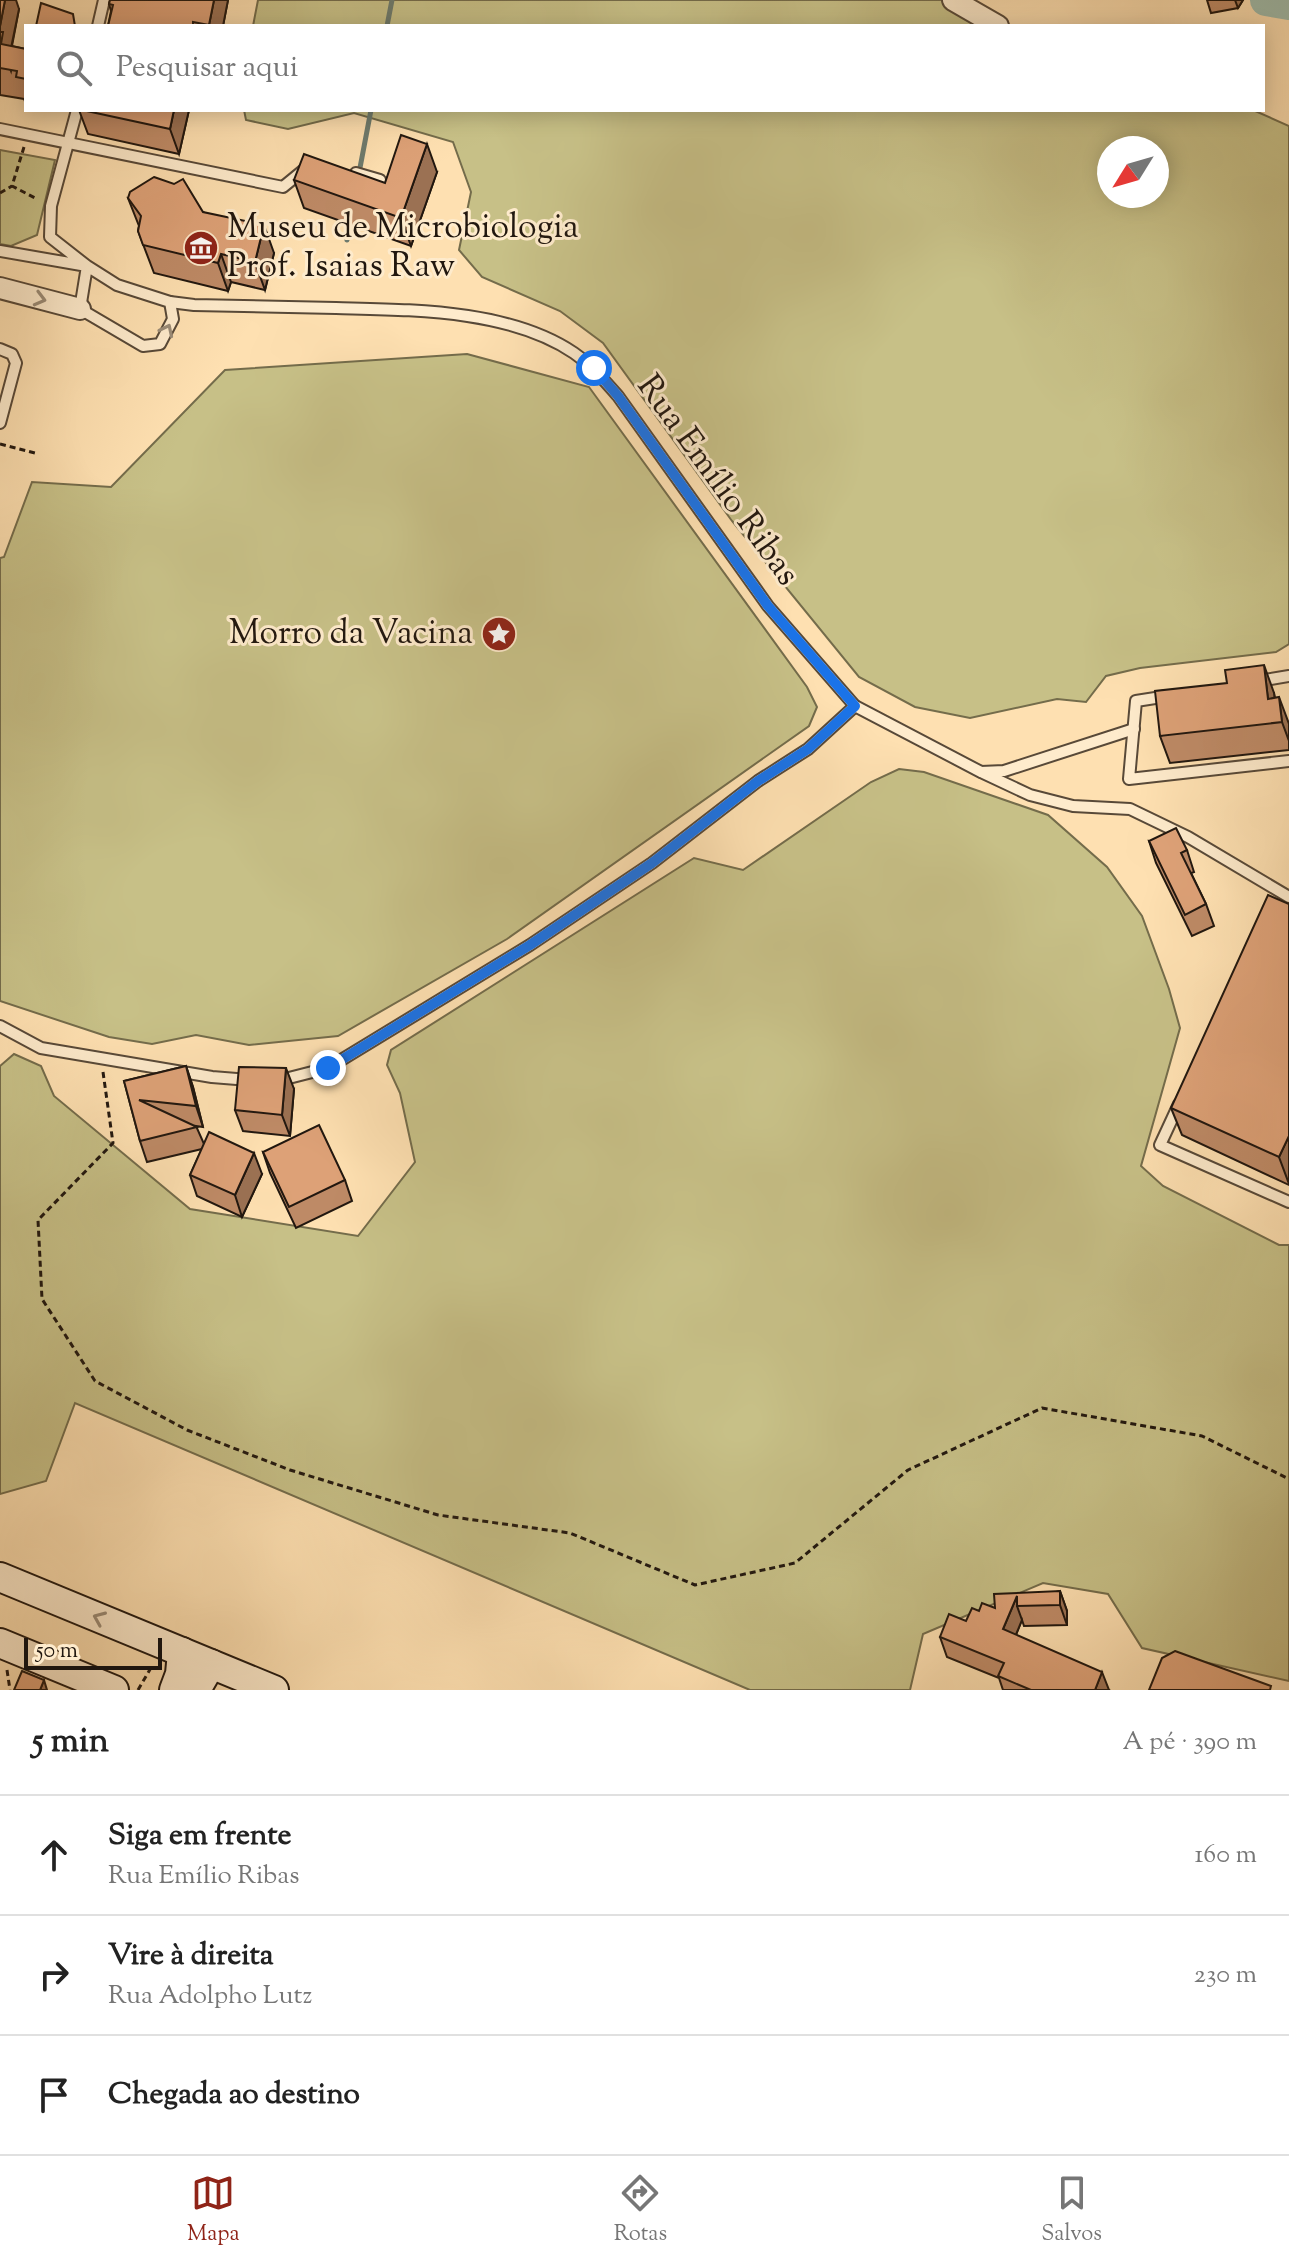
<!DOCTYPE html>
<html lang="pt">
<head>
<meta charset="utf-8">
<style>
	:root { --surface:#fff; --page:#f6f6f6; --text:#222; --muted:#767676; --line:#e0e0e0; --accent:#8f2418 }
	body { margin:0; font-family:"Sorts Mill Goudy",serif; background:var(--page); color:var(--text) }
	.compass { position:absolute; left:1097px; top:136px; width:72px; height:72px; border-radius:50%; background:var(--surface); box-shadow:0 4px 20px #0003; rotate:233deg }
	.scale { position:absolute; left:24px; bottom:20px; width:138px; box-sizing:border-box; padding-left:8px; border:4px solid #21170f; border-top:0; font-size:22px; line-height:28px; white-space:nowrap; color:#21170f; -webkit-text-stroke:6px #feebcc; paint-order:stroke }
	.stop { position:absolute; width:24px; height:24px; margin:-18px; border:6px solid #1a73e8; border-radius:50%; background:#fff }
	.stop.end { background:#1a73e8; border-color:#fff; box-shadow:0 2px 8px #0008 }
	.list { margin:0; padding:0; list-style:none }
	h2 { display:flex; justify-content:space-between; align-items:center; height:104px; margin:0; padding:0 32px; font-size:34px }
	h2 small { font-size:26px; font-weight:400; color:var(--muted) }
	.list li { display:grid; grid-template-columns:52px 1fr auto; gap:24px; align-items:center; box-sizing:border-box; height:120px; padding:0 32px; border-top:2px solid var(--line) }
	.list b { display:block; font-size:30px; white-space:nowrap }
	.list p { margin:0; font-size:26px; white-space:nowrap; color:var(--muted) }
	.list em { font-size:26px; font-style:normal; color:var(--muted) }
	.icon { flex:none; width:44px; height:44px; fill:none; stroke:currentColor; stroke-width:2; stroke-linecap:round; stroke-linejoin:round }
	.map { position:relative; flex:none; width:1289px; height:1690px; overflow:hidden }
	.search { position:absolute; background:var(--surface); box-shadow:0 4px 20px #0003; left:24px; right:24px; top:24px; height:88px; display:flex; align-items:center; gap:20px; box-sizing:border-box; padding:0 28px; border-radius:0px; color:var(--muted); font-size:30px }
	.sheet { height:464px; background:var(--surface) }
	nav { display:flex; justify-content:space-around; align-items:center; box-sizing:border-box; height:112px; border-top:2px solid var(--line); background:var(--surface); font-size:22px; color:var(--muted) }
	nav a { display:grid; justify-items:center; gap:4px }
	nav .on { color:var(--accent) }
	.map>svg:first-child { display:block }
	.green { fill:#c7c087; stroke:#746c4b; stroke-width:2; fill-rule:evenodd }
	.lines { fill:none; stroke-linecap:round; stroke-linejoin:round }
	.stream { stroke:#6d7b6e; stroke-width:5 }
	.river { stroke:#a0bdad; stroke-width:32 }
	.lane-casing { stroke:#584938; stroke-width:14 }
	.street-casing { stroke:#584938; stroke-width:24 }
	.secondary-casing { stroke:#21170f; stroke-width:32 }
	.path { stroke:#21170f; stroke-width:3; stroke-dasharray:6 4; stroke-linecap:butt }
	.lane { stroke:#feebcc; stroke-width:10 }
	.street { stroke:#feebcc; stroke-width:20 }
	.secondary { stroke:#feebcc; stroke-width:28 }
	.wall { fill:#be8a66; stroke:#21170f; stroke-width:2 }
	.shaded-wall { fill:#9b7153; stroke:#21170f; stroke-width:2 }
	.building { fill:#dda177; stroke:#21170f; stroke-width:2 }
	.oneway { stroke:#9b8c77 }
	.route { stroke:#1a73e8; stroke-width:10 }
	.labels { text-anchor:middle; dominant-baseline:central; stroke-width:6; stroke-linejoin:round; paint-order:stroke }
	.poi-label { font-size:34px; fill:#21170f; stroke:#feebcc; text-anchor:start }
	.street-label { font-size:34px; fill:#21170f; stroke:#feebcc }
</style>
</head>
<body>
<div class="map">
<svg width="1289" height="1690" viewBox="0 0 1289 1690">
	<rect width="100%" height="100%" fill="#fee0b1"/>
	<filter id="stains"><feTurbulence type="fractalNoise" baseFrequency=".0025" numOctaves="4"/><feColorMatrix values="0 0 0 0 .2 0 0 0 0 .09 0 0 0 0 .02 0 0 0 .5 -.17"/></filter>
	<radialGradient id="worn" r=".72"><stop offset=".6" stop-color="#630" stop-opacity="0"/><stop offset="1" stop-color="#630" stop-opacity=".3"/></radialGradient>
	<g class="green">
		<path d="M258,0H954L992,26H253Z"/>
		<path d="M244,110H1253L1289,126V644L1276,652L1140,668L1106,676L1086,702L1057,699L970,718L915,707L859,677L732,521L603,343L560,311L482,277L459,250L471,192L453,142L354,113L288,129L246,120ZM1157,148V196H1109V148Z"/>
		<path d="M0,150L55,160L37,235L11,246L0,244Z"/>
		<path d="M467,354L589,387L807,687L817,707L809,726L507,939L338,1036L249,1045L196,1035L152,1044L109,1037L0,1001V558L4,557L32,482L111,487L225,370Z"/>
		<path d="M899,769L924,772L1048,815L1107,867L1142,916L1169,989L1180,1028L1141,1166L1163,1186L1279,1245H1289V1681L1142,1648L1108,1594L1043,1583L923,1634L910,1690H750L75,1403L46,1481L0,1494V1066L14,1054L41,1066L54,1096L190,1209L358,1236L415,1162L400,1093L387,1065L391,1050L694,858L743,870L871,782Z"/>
	</g>
	<g class="lines">
		<g class="stream">
			<path d="M387,26L392,0"/>
			<path d="M359,173L371,110"/>
			<path d="M347,240L351,218"/>
		</g>
		<path class="river" d="M1266,0L1289,4"/>
		<g class="lane-casing">
			<g id="lane">
				<path d="M98,26L104,0"/>
				<path d="M0,129L283,187L305,169"/>
				<path d="M356,173L380,180"/>
				<path d="M0,251L87,266L117,285L170,302L173,319L160,344L143,346L80,309L87,266L50,237L51,206L77,110"/>
				<path d="M170,302L194,305C241,306 289,307 336,308C411,310 509,309 574,353C591,365 604,380 618,396L768,606L855,706"/>
				<path d="M0,349L12,354L16,363L0,423"/>
				<path d="M1258,681L1289,676"/>
				<path d="M1168,696L1136,701L1129,779L1289,761"/>
				<path d="M983,773L1030,795L1073,806L1130,809L1188,837L1289,897"/>
				<path d="M0,1026L41,1048L212,1077L249,1080"/>
				<path d="M277,1081L328,1068L530,945L652,863L758,781L808,749L855,706L981,772L1004,771L1134,729"/>
				<path d="M1179,1104L1160,1145L1289,1202"/>
			</g>
		</g>
		<g class="street-casing">
			<g id="street">
				<path d="M953,0L998,26"/>
				<path d="M0,288L80,309"/>
			</g>
		</g>
		<g class="secondary-casing">
			<g id="secondary">
				<path d="M0,1577L274,1690"/>
				<path d="M0,1643L114,1690"/>
				<path d="M174,1690L180,1674L182,1652"/>
				<path d="M196,1690L211,1664"/>
			</g>
		</g>
		<g class="path">
			<path d="M24,147L12,186L37,199"/>
			<path d="M0,193L12,186"/>
			<path d="M0,444L35,453"/>
			<path d="M103,1072L113,1143L38,1220L42,1299L95,1381L187,1430L290,1470L438,1515L570,1533L695,1585L795,1563L908,1470L1042,1408L1202,1436L1289,1479"/>
			<path d="M7,1670L10,1690"/>
			<path d="M138,1690L152,1666"/>
		</g>
		<use href="#lane" class="lane"/>
		<use href="#street" class="street"/>
		<use href="#secondary" class="secondary"/>
	</g>
	<g class="wall">
		<path d="M0,0L19,9L12,46L26,49V104L24,99L0,95Z"/>
		<path d="M110,0H228L223,26H108L111,11L109,4Z"/>
		<path d="M1207,0H1243L1238,8L1211,13Z"/>
		<path d="M79,110H189L179,154L88,134Z"/>
		<path d="M437,172L411,246L304,208L294,180L385,183Z"/>
		<path d="M128,198L203,212L274,253L265,290L231,282L228,291L154,273L138,231L139,226Z"/>
		<path d="M1274,693L1275,698L1289,724V750L1170,763L1160,736Z"/>
		<path d="M1149,841L1187,850L1194,872L1191,873L1206,904L1214,926L1192,936L1156,863Z"/>
		<path d="M1289,904V1185L1182,1135L1171,1108Z"/>
		<path d="M186,1066L193,1087L203,1127L196,1126L204,1144L262,1174L242,1217L197,1196L190,1175L202,1149L147,1162L140,1141L124,1081Z"/>
		<path d="M294,1089L290,1136L243,1131L235,1110Z"/>
		<path d="M263,1152L345,1180L352,1201L296,1228L270,1173Z"/>
		<path d="M1060,1591L1067,1611V1625L1024,1626L1022,1620L1016,1635L1109,1690H1003L999,1678L947,1657L940,1637L966,1621L979,1611L995,1608Z"/>
	</g>
	<g class="shaded-wall">
		<path d="M5,0H16L19,9L10,53L13,60L11,71L1,44L0,35V26Z"/>
		<path d="M214,0H228L223,26L209,25Z"/>
		<path d="M1235,0H1243L1238,8Z"/>
		<path d="M174,110H189L179,154L170,129Z"/>
		<path d="M427,144L437,172L411,246L401,218Z"/>
		<path d="M264,225L274,253L265,290L255,262Z"/>
		<path d="M221,254L231,282L228,291L218,263Z"/>
		<path d="M1264,665L1274,693L1277,722L1268,699Z"/>
		<path d="M1279,697L1289,724V741L1282,722Z"/>
		<path d="M186,1066L193,1087L203,1127L196,1106Z"/>
		<path d="M286,1068L294,1089L290,1136L282,1115Z"/>
		<path d="M1289,1136V1184L1279,1157Z"/>
		<path d="M254,1153L262,1174L242,1217L235,1195Z"/>
		<path d="M1060,1591L1067,1611V1625L1060,1605Z"/>
		<path d="M1017,1596V1606L1022,1620L1010,1649L1003,1629Z"/>
		<path d="M1102,1672L1109,1690H1095Z"/>
		<path d="M44,1680L47,1690H40Z"/>
	</g>
	<g class="building">
		<path d="M0,0H5L0,26Z"/>
		<path d="M110,0H214L209,25L193,22V26H108L113,5L109,4Z"/>
		<path d="M41,3L73,14L75,26H36Z"/>
		<path d="M0,32H3L1,44L26,49V79L16,77L17,71L0,68Z"/>
		<path d="M82,110H174L170,129Z"/>
		<path d="M401,135L427,144L401,218L294,180L304,154L385,183Z"/>
		<path d="M154,177L174,184L183,179L203,212L264,225L255,262L221,254L218,263L143,245L138,231L141,216L128,198L130,192Z"/>
		<path d="M1264,665L1268,699L1279,697L1282,722L1160,736L1155,691L1227,683L1225,670Z"/>
		<path d="M1176,828L1187,850L1181,853L1206,904L1185,915L1149,841Z"/>
		<path d="M1268,895L1289,904V1136L1279,1157L1171,1108Z"/>
		<path d="M186,1066L196,1106L139,1100L197,1127L140,1141L124,1081Z"/>
		<path d="M239,1067L286,1068L282,1115L235,1110Z"/>
		<path d="M319,1125L345,1180L289,1207L263,1152Z"/>
		<path d="M209,1132L254,1153L235,1195L190,1175Z"/>
		<path d="M1060,1591V1605L1017,1606V1596L1003,1629L1102,1672L1095,1690H1031L998,1676L1004,1663L940,1637L949,1614L966,1621L972,1608L979,1611L982,1603L995,1608L994,1594Z"/>
		<path d="M1175,1651L1271,1686L1270,1690H1149L1162,1658Z"/>
		<path d="M22,1671L44,1680L40,1690H14Z"/>
	</g>
	<defs><path id="oneway-chevron" d="M-2-3.5L2.5 0L-2 3.5" fill="none" stroke-width="1.6" stroke-linecap="round" stroke-linejoin="round" transform="scale(2)"/></defs>
	<g class="oneway">
		<use href="#oneway-chevron" transform="translate(40 299) rotate(15)"/>
		<use href="#oneway-chevron" transform="translate(167 330) rotate(-64)"/>
		<use href="#oneway-chevron" transform="translate(99 1618) rotate(-157)"/>
	</g>
	<g class="lines">
		<path class="route" d="M328,1068L530,945L652,863L758,781L808,749L855,706L768,606L618,396L594,368"/>
	</g>
	<defs>
		<g id="museum-disc" transform="scale(1.8)"><circle r="9.5" fill="#8f2418" stroke="#feebcc"/><path d="M0-6L6-3V-2H-6V-3ZM-5-1h2V3h-2ZM-1-1h2V3h-2ZM3-1h2V3H3ZM-6 4H6V6H-6Z" fill="#fff"/></g>
		<g id="sight-disc" transform="scale(1.8)"><circle r="9.5" fill="#8f2418" stroke="#feebcc"/><path d="M0-6L1.8-2.2L6-1.7L2.9 1.2L3.7 5.4L0 3.3L-3.7 5.4L-2.9 1.2L-6-1.7L-1.8-2.2Z" fill="#fff"/></g>
	</defs>
	<g fill-rule="evenodd">
		<use href="#museum-disc" x="201" y="248"/>
		<use href="#sight-disc" x="499" y="634"/>
	</g>
	<g class="labels">
		<g class="poi-label">
			<text x="227" y="228">Museu de Microbiologia<tspan x="227" dy="39">Prof. Isaias Raw</tspan></text>
			<text x="473" y="634" text-anchor="end">Morro da Vacina</text>
		</g>
		<g class="street-label">
			<text transform="translate(717 481) rotate(54)">Rua Emílio Ribas</text>
		</g>
	</g>
	<rect width="100%" height="100%" filter="url(#stains)"/>
	<rect width="100%" height="100%" fill="url(#worn)"/>
</svg>
<svg class="compass" viewBox="-18 -18 36 36"><path d="M0-13l5 13h-10z" fill="#e53935"/><path d="M0 13l5-13h-10z" fill="#767676"/></svg>
<div class="scale">50 m</div>
<div class="stop" style="left:594px;top:368px"></div>
<div class="stop end" style="left:328px;top:1068px"></div>
<div class="search"><svg class="icon" aria-label="search" viewBox="0 0 24 24"><circle cx="10" cy="10" r="6"/><path d="M15 15l6 6"/></svg>Pesquisar aqui</div>
</div>
<section class="sheet">
<h2>5 min<small>A pé · 390 m</small></h2>
<ul class="list">
<li><svg class="icon" aria-label="ahead" viewBox="0 0 24 24"><path d="M12 20V5M6 11l6-6 6 6"/></svg><div><b>Siga em frente</b><p>Rua Emílio Ribas</p></div><em>160 m</em></li>
<li><svg class="icon" aria-label="right" viewBox="0 0 24 24"><path d="M7 20v-9h11M14 6l5 5-5 5"/></svg><div><b>Vire à direita</b><p>Rua Adolpho Lutz</p></div><em>230 m</em></li>
<li><svg class="icon" aria-label="arrive" viewBox="0 0 24 24"><path d="M6 21V4h12l-3 4 3 4H6"/></svg><div><b>Chegada ao destino</b></div></li>
</ul>
</section>
<nav>
<a class="on"><svg class="icon" aria-label="map" viewBox="0 0 24 24"><path d="M3 6l6-2 6 2 6-2v14l-6 2-6-2-6 2zM9 4v14M15 6v14"/></svg>Mapa</a>
<a><svg class="icon" aria-label="directions" viewBox="0 0 24 24"><path d="M12 3l9 9-9 9-9-9zM9 14v-3h6M13 9l2 2-2 2"/></svg>Rotas</a>
<a><svg class="icon" aria-label="saved" viewBox="0 0 24 24"><path d="M7 4h10v16l-5-4-5 4z"/></svg>Salvos</a>
</nav>
</body>
</html>
